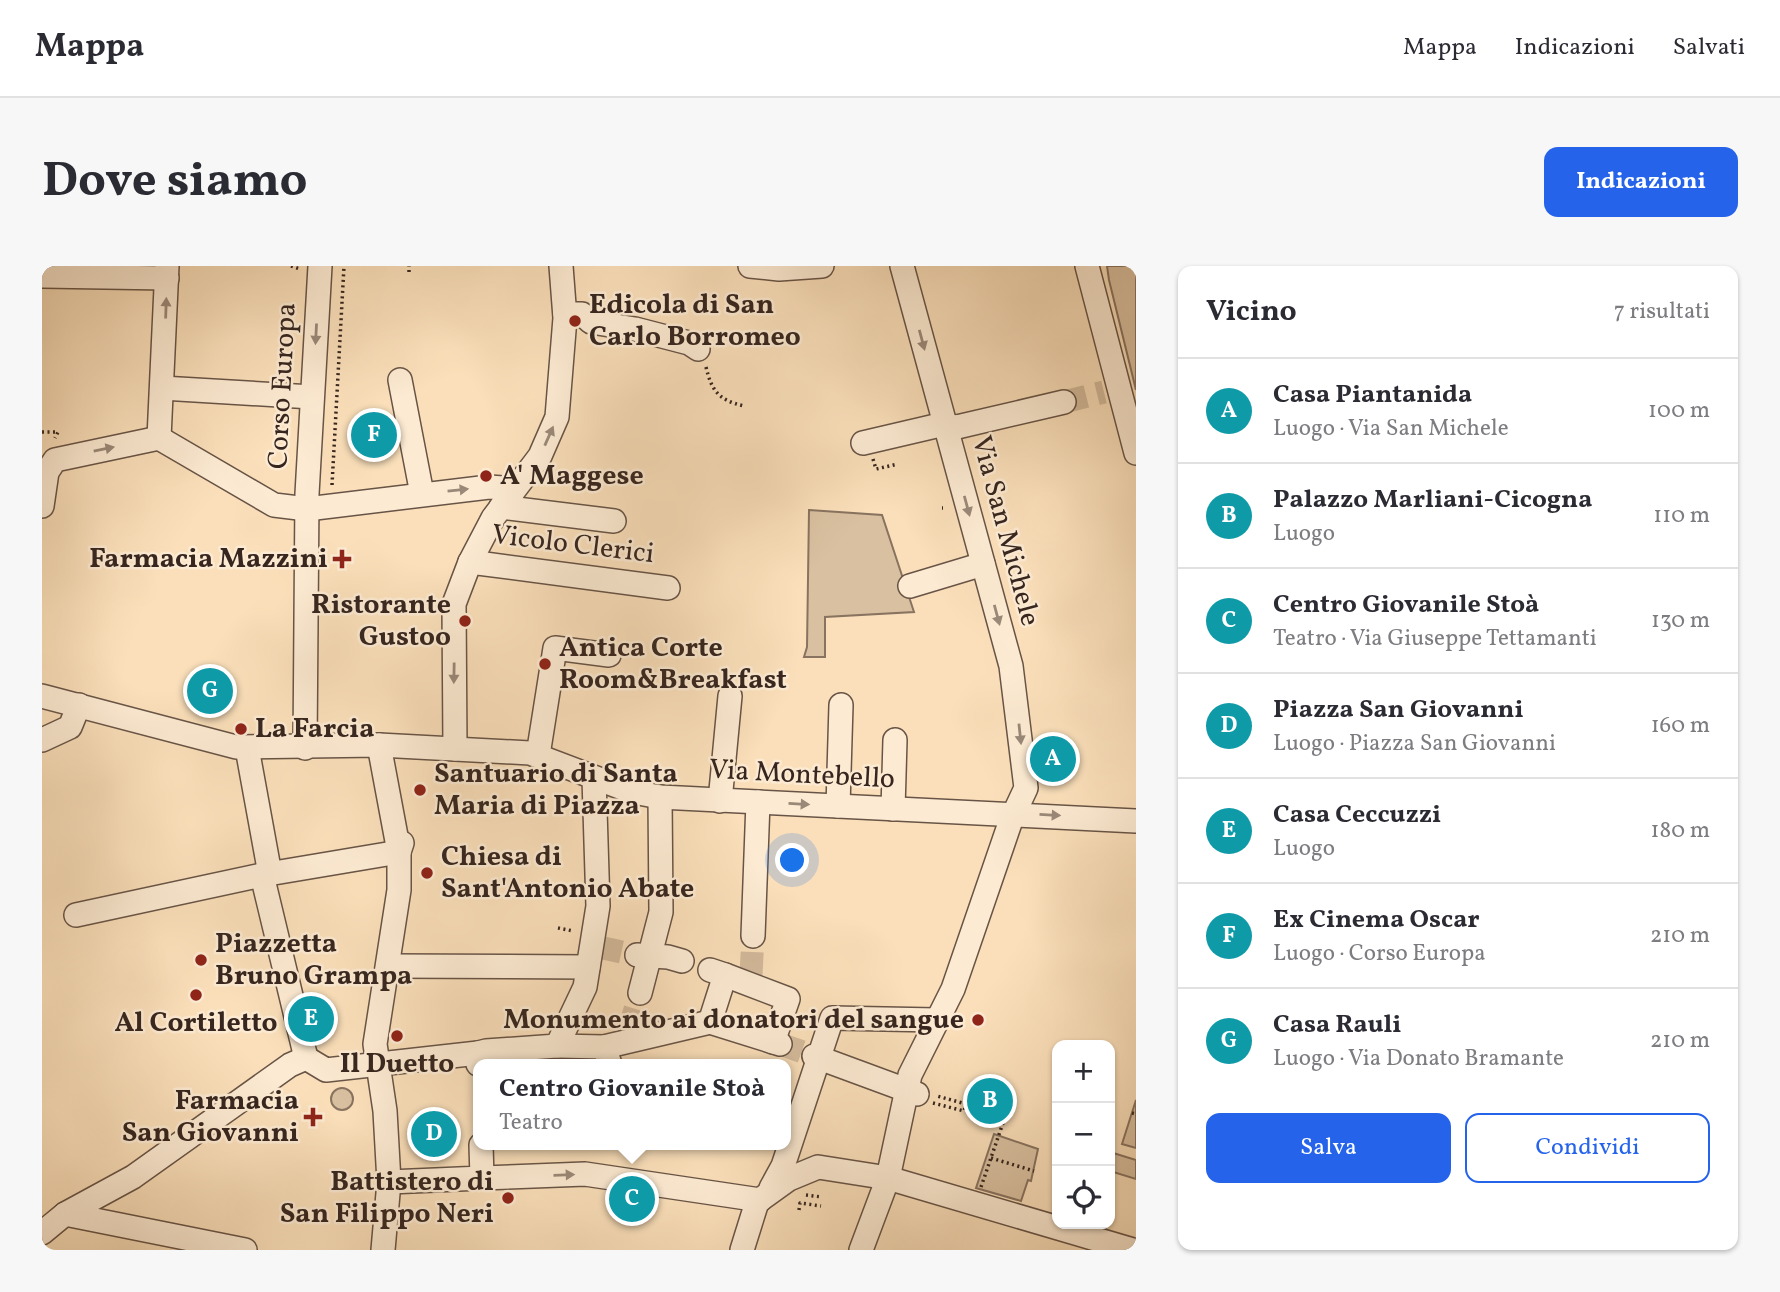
<!DOCTYPE html>
<html lang="it">
<head>
<meta charset="utf-8">
<style>
	:root { --surface:#fff; --page:#f7f7f7; --text:#2b2b33; --muted:#7c7c81; --line:#e1e1e2; --accent:#2563eb }
	body { margin:0; font-family:Vollkorn,serif; background:var(--page); color:var(--text) }
	.controls { position:absolute; right:21px; bottom:21px; display:grid; overflow:hidden; border-radius:14px; box-shadow:0 2px 5px #0004 }
	.controls button { width:63px; height:63px; display:grid; place-items:center; padding:0; border:0; border-bottom:2px solid var(--line); background:var(--surface); color:var(--text); font:35px sans-serif }
	.you { position:absolute; left:751px; top:595px; width:24px; height:24px; margin:-18px; border:5px solid #fff; border-radius:50%; background:#1a73e8; box-shadow:0 0 0 10px #1a73e833 }
	.badge { display:grid; place-items:center; width:46px; height:46px; border-radius:50%; background:var(--accent); color:#fff; font-size:23px; font-weight:700 }
	.pin { position:absolute; translate:-50% -50%; border:4px solid #fff; box-shadow:0 2px 7px #0006 }
	.popup { position:absolute; left:431px; top:793px; width:318px; height:91px; box-sizing:border-box; display:grid; place-content:center; border-radius:14px; background:var(--surface); filter:drop-shadow(0 2px 5px #0005); font-size:23px; white-space:nowrap; color:var(--muted) }
	.popup b { font-size:26px; color:var(--text) }
	.popup::after { content:''; position:absolute; left:50%; top:100%; margin-left:-14px; border:14px solid transparent; border-top-color:var(--surface) }
	.list { margin:0; padding:0; list-style:none }
	h2 { display:flex; justify-content:space-between; align-items:center; height:91px; margin:0; padding:0 28px; font-size:30px }
	h2 small { font-size:23px; font-weight:400; color:var(--muted) }
	.list li { display:grid; grid-template-columns:46px 1fr auto; gap:21px; align-items:center; box-sizing:border-box; height:105px; padding:0 28px; border-top:2px solid var(--line) }
	.list b { display:block; font-size:26px; white-space:nowrap }
	.list p { margin:0; font-size:23px; white-space:nowrap; color:var(--muted) }
	.list em { font-size:23px; font-style:normal; color:var(--muted) }
	.actions { display:flex; gap:14px; padding:21px 28px }
	.actions a { flex:1; padding:16px 0; border:2px solid var(--accent); border-radius:14px; text-align:center; font-size:24px; color:var(--accent) }
	.actions .main { background:var(--accent); color:#fff }
	.icon { flex:none; width:38px; height:38px; fill:none; stroke:currentColor; stroke-width:2; stroke-linecap:round; stroke-linejoin:round }
	.map { position:relative; flex:none; width:1094px; height:984px; overflow:hidden; border-radius:14px }
	header { display:flex; align-items:center; gap:42px; box-sizing:border-box; height:98px; padding:0 35px; background:var(--surface); border-bottom:2px solid var(--line) }
	header strong { font-size:33px }
	nav { display:flex; gap:38px; margin-inline-start:auto; font-size:24px }
	.intro { display:flex; align-items:center; justify-content:space-between; box-sizing:border-box; height:168px; padding:0 42px }
	h1 { margin:0; font-size:49px }
	.button { padding:18px 32px; border-radius:14px; background:var(--accent); color:#fff; font-size:24px; font-weight:700 }
	main { display:flex; gap:42px; padding:0 42px }
	aside { flex:1; background:var(--surface); border-radius:14px; box-shadow:0 2px 5px #0004 }
	.map>svg:first-child { display:block }
	.green { fill:#d9c0a0; stroke:#887360; stroke-width:2 }
	.lines { fill:none; stroke-linecap:round; stroke-linejoin:round }
	.minor-tunnel { stroke:#d3ba9b; stroke-width:23; stroke-dasharray:23 11; stroke-linecap:butt }
	.minor-casing { stroke:#685446; stroke-width:26 }
	.path { stroke:#37261f; stroke-width:3.5; stroke-dasharray:2 3.5; stroke-linecap:butt }
	.minor { stroke:#fcead2; stroke-width:23 }
	.oneway { fill:#9a8878 }
	.poi-dot { fill:#8f2418; stroke:#fcead2; stroke-width:2.5 }
	.labels { text-anchor:middle; dominant-baseline:central; stroke-width:5; stroke-linejoin:round; paint-order:stroke }
	.poi-label { font-size:28px; font-weight:bold; fill:#37261f; stroke:#fcead2; text-anchor:start }
	.street-label { font-size:28px; fill:#37261f; stroke:#fcead2 }
</style>
</head>
<body>
<header>
<strong>Mappa</strong>
<nav><a>Mappa</a><a>Indicazioni</a><a>Salvati</a></nav>
</header>
<div class="intro"><h1>Dove siamo</h1><a class="button">Indicazioni</a></div>
<main>
<div class="map">
<svg width="1094" height="984" viewBox="0 0 1094 984">
	<rect width="100%" height="100%" fill="#fadfba"/>
	<filter id="stains"><feTurbulence type="fractalNoise" baseFrequency=".00286" numOctaves="4"/><feColorMatrix values="0 0 0 0 .2 0 0 0 0 .09 0 0 0 0 .02 0 0 0 .5 -.17"/></filter>
	<radialGradient id="worn" r=".72"><stop offset=".6" stop-color="#630" stop-opacity="0"/><stop offset="1" stop-color="#630" stop-opacity=".3"/></radialGradient>
	<g class="green">
		<path d="M1065,0H1094V124L1067,14Z"/>
		<path d="M767,244L840,249L872,346L783,351V391H762L765,381Z"/>
		<circle cx="300" cy="833" r="11"/>
		<path d="M1094,834V882L1080,878Z"/>
		<path d="M952,868L996,883L989,915L986,914L979,935L934,922Z"/>
		<path d="M1068,886L1094,894V913L1068,905Z"/>
	</g>
	<g class="lines">
		<g class="minor-tunnel">
			<path d="M1022,136L1062,126"/>
			<path d="M557,681L593,689"/>
			<path d="M709,709L711,670"/>
			<path d="M595,765L591,750L598,727"/>
			<path d="M738,778L772,790"/>
		</g>
		<g class="minor-casing">
			<g id="minor">
				<path d="M708,0L737,3L780,0"/>
				<path d="M1045,0L1094,187"/>
				<path d="M0,10L125,12"/>
				<path d="M523,48H540L549,56L593,63L647,77L656,83"/>
				<path d="M358,114L380,228"/>
				<path d="M120,122L270,131"/>
				<path d="M117,172L232,239L265,243L447,221L461,222L470,227"/>
				<path d="M117,172L125,0"/>
				<path d="M821,177L898,159L915,161L1022,136"/>
				<path d="M0,240L5,206L13,194L117,172"/>
				<path d="M459,241L572,255"/>
				<path d="M428,296L626,322"/>
				<path d="M868,320L941,298"/>
				<path d="M0,430L194,481L337,479L488,487L591,526L618,531L1094,555"/>
				<path d="M0,474L28,461L37,439"/>
				<path d="M337,479L357,586V624L333,778L343,845L347,916L440,912L439,879"/>
				<path d="M205,482L228,608"/>
				<path d="M263,482L265,228L278,0"/>
				<path d="M413,483L412,338L428,296L451,252L498,190L515,151L523,52L519,0"/>
				<path d="M496,489L513,382L567,389"/>
				<path d="M678,535L688,430"/>
				<path d="M796,540L799,439"/>
				<path d="M851,543L853,474"/>
				<path d="M220,609L264,792"/>
				<path d="M34,649L220,609L357,586L360,577"/>
				<path d="M711,670L716,536"/>
				<path d="M595,689L626,691L640,695"/>
				<path d="M347,700L546,701"/>
				<path d="M683,709L746,733L731,776"/>
				<path d="M598,727L619,646L618,531"/>
				<path d="M668,756L683,709L668,704"/>
				<path d="M515,780L562,781L568,798"/>
				<path d="M562,781L668,756L738,778"/>
				<path d="M772,790L875,828"/>
				<path d="M264,792L284,804L436,787"/>
				<path d="M436,798V787L444,785L515,780L543,721L556,640L552,512"/>
				<path d="M440,912L543,908L718,934"/>
				<path d="M729,922L741,900L790,752L895,754"/>
				<path d="M23,948L203,984"/>
				<path d="M0,967L23,948L91,911L248,799L264,792"/>
				<path d="M341,984L347,916"/>
				<path d="M700,984L715,936L747,913L776,901L846,912L1091,984"/>
				<path d="M819,984L846,912L868,809L911,723L969,554L984,522L969,400L860,0"/>
			</g>
		</g>
		<g class="path">
			<path d="M249,0L258,3"/>
			<path d="M367,6V0"/>
			<path d="M664,101C670,126 677,134 702,140"/>
			<path d="M0,166H16L13,172"/>
			<path d="M831,193L834,203L856,198"/>
			<path d="M290,219L302,0"/>
			<path d="M900,242H901"/>
			<path d="M333,369H363"/>
			<path d="M516,662L531,665"/>
			<path d="M891,837L922,845L924,838L895,830"/>
			<path d="M1090,847L1094,848"/>
			<path d="M937,849L938,846"/>
			<path d="M949,892L992,905"/>
			<path d="M939,921L963,851L958,850"/>
			<path d="M764,929L780,931"/>
			<path d="M757,944L758,937L779,940"/>
		</g>
		<use href="#minor" class="minor"/>
	</g>
	<defs><path id="oneway-solid" d="M-6-.8H1V-3.2L6.5 0L1 3.2V.8H-6Z" transform="scale(1.75)"/></defs>
	<g class="oneway">
		<use href="#oneway-solid" transform="translate(124 42) rotate(-88)"/>
		<use href="#oneway-solid" transform="translate(274 68) rotate(93)"/>
		<use href="#oneway-solid" transform="translate(880 74) rotate(75)"/>
		<use href="#oneway-solid" transform="translate(507 170) rotate(-66)"/>
		<use href="#oneway-solid" transform="translate(62 183) rotate(-11)"/>
		<use href="#oneway-solid" transform="translate(416 224) rotate(-6)"/>
		<use href="#oneway-solid" transform="translate(925 240) rotate(75)"/>
		<use href="#oneway-solid" transform="translate(955 349) rotate(75)"/>
		<use href="#oneway-solid" transform="translate(412 407) rotate(91)"/>
		<use href="#oneway-solid" transform="translate(978 468) rotate(84)"/>
		<use href="#oneway-solid" transform="translate(757 538) rotate(3)"/>
		<use href="#oneway-solid" transform="translate(1008 549) rotate(3)"/>
		<use href="#oneway-solid" transform="translate(522 909) rotate(-2)"/>
	</g>
	<g class="poi-dot">
		<circle cx="533" cy="55" r="7"/>
		<circle cx="444" cy="210" r="7"/>
		<path d="M296.5 282.5h7v7h7v7h-7v7h-7v-7h-7v-7h7z"/>
		<circle cx="423" cy="355" r="7"/>
		<circle cx="503" cy="398" r="7"/>
		<circle cx="199" cy="463" r="7"/>
		<circle cx="378" cy="524" r="7"/>
		<circle cx="385" cy="607" r="7"/>
		<circle cx="159" cy="694" r="7"/>
		<circle cx="154" cy="729" r="7"/>
		<circle cx="936" cy="754" r="7"/>
		<circle cx="355" cy="770" r="7"/>
		<path d="M267.5 840.5h7v7h7v7h-7v7h-7v-7h-7v-7h7z"/>
		<circle cx="466" cy="932" r="7"/>
	</g>
	<g class="labels">
		<g class="poi-label">
			<text x="547" y="39">Edicola di San<tspan x="547" dy="32">Carlo Borromeo</tspan></text>
			<text x="458" y="210">A' Maggese</text>
			<text x="286" y="293" text-anchor="end">Farmacia Mazzini</text>
			<text x="409" y="339" text-anchor="end">Ristorante<tspan x="409" dy="32">Gustoo</tspan></text>
			<text x="517" y="382">Antica Corte<tspan x="517" dy="32">Room&amp;Breakfast</tspan></text>
			<text x="213" y="463">La Farcia</text>
			<text x="392" y="508">Santuario di Santa<tspan x="392" dy="32">Maria di Piazza</tspan></text>
			<text x="399" y="591">Chiesa di<tspan x="399" dy="32">Sant'Antonio Abate</tspan></text>
			<text x="173" y="678">Piazzetta<tspan x="173" dy="32">Bruno Grampa</tspan></text>
			<text x="922" y="754" text-anchor="end">Monumento ai donatori del sangue</text>
			<text x="154" y="757" text-anchor="middle">Al Cortiletto</text>
			<text x="355" y="798" text-anchor="middle">Il Duetto</text>
			<text x="257" y="835" text-anchor="end">Farmacia<tspan x="257" dy="32">San Giovanni</tspan></text>
			<text x="452" y="916" text-anchor="end">Battistero di<tspan x="452" dy="32">San Filippo Neri</tspan></text>
		</g>
		<g class="street-label">
			<text transform="translate(241 120) rotate(-87)">Corso Europa</text>
			<text transform="translate(963 265) rotate(75)">Via San Michele</text>
			<text transform="translate(531 279) rotate(7)">Vicolo Clerici</text>
			<text transform="translate(760 509) rotate(3)">Via Montebello</text>
		</g>
	</g>
	<rect width="100%" height="100%" filter="url(#stains)"/>
	<rect width="100%" height="100%" fill="url(#worn)"/>
</svg>
<div class="controls">
<button>+</button>
<button>−</button>
<button><svg class="icon" aria-label="locate" viewBox="0 0 24 24"><circle cx="12" cy="12" r="6"/><path d="M12 2v4M12 18v4M2 12h4M18 12h4"/></svg></button>
</div>
<div class="you"></div>
<div class="pin badge" style="left:1011px;top:493px;background:#0f9aa8">A</div>
<div class="pin badge" style="left:948px;top:835px;background:#0f9aa8">B</div>
<div class="pin badge" style="left:590px;top:933px;background:#0f9aa8">C</div>
<div class="popup"><b>Centro Giovanile Stoà</b>Teatro</div>
<div class="pin badge" style="left:392px;top:868px;background:#0f9aa8">D</div>
<div class="pin badge" style="left:269px;top:753px;background:#0f9aa8">E</div>
<div class="pin badge" style="left:332px;top:169px;background:#0f9aa8">F</div>
<div class="pin badge" style="left:168px;top:425px;background:#0f9aa8">G</div>
</div>
<aside>
<h2>Vicino<small>7 risultati</small></h2>
<ul class="list">
<li><span class="badge" style="background:#0f9aa8">A</span><div><b>Casa Piantanida</b><p>Luogo · Via San Michele</p></div><em>100 m</em></li>
<li><span class="badge" style="background:#0f9aa8">B</span><div><b>Palazzo Marliani-Cicogna</b><p>Luogo</p></div><em>110 m</em></li>
<li><span class="badge" style="background:#0f9aa8">C</span><div><b>Centro Giovanile Stoà</b><p>Teatro · Via Giuseppe Tettamanti</p></div><em>130 m</em></li>
<li><span class="badge" style="background:#0f9aa8">D</span><div><b>Piazza San Giovanni</b><p>Luogo · Piazza San Giovanni</p></div><em>160 m</em></li>
<li><span class="badge" style="background:#0f9aa8">E</span><div><b>Casa Ceccuzzi</b><p>Luogo</p></div><em>180 m</em></li>
<li><span class="badge" style="background:#0f9aa8">F</span><div><b>Ex Cinema Oscar</b><p>Luogo · Corso Europa</p></div><em>210 m</em></li>
<li><span class="badge" style="background:#0f9aa8">G</span><div><b>Casa Rauli</b><p>Luogo · Via Donato Bramante</p></div><em>210 m</em></li>
</ul>
<div class="actions"><a class="main">Salva</a><a>Condividi</a></div>
</aside>
</main>
</body>
</html>
